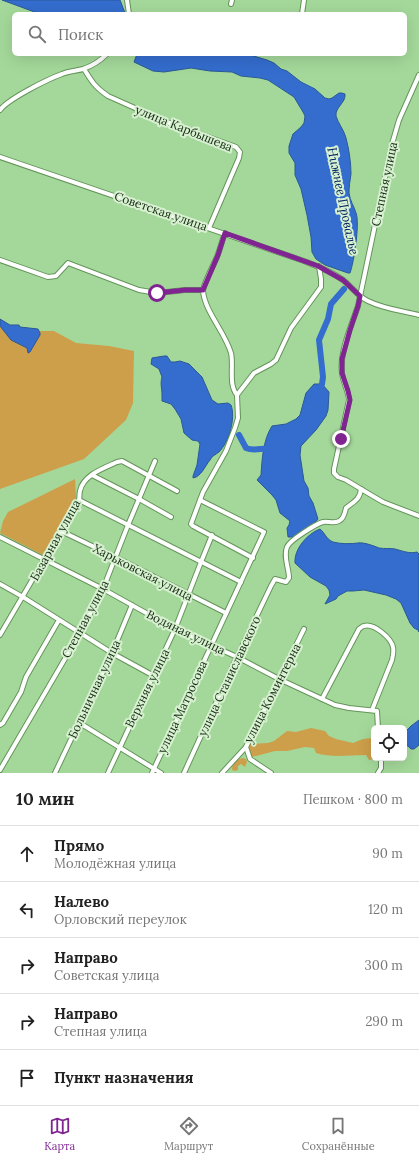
<!DOCTYPE html>
<html lang="ru">
<head>
<meta charset="utf-8">
<style>
	:root { --surface:#fff; --page:#f2f2f2; --text:#222; --muted:#767676; --line:#e0e0e0; --accent:#7f2491 }
	body { margin:0; font-family:Lora,serif; background:var(--page); color:var(--text) }
	.controls { position:absolute; right:12px; bottom:12px; display:grid; overflow:hidden; border-radius:6px; box-shadow:0 4px 16px #0002 }
	.controls button { width:36px; height:36px; display:grid; place-items:center; padding:0; border:0; border-bottom:1px solid var(--line); background:var(--surface); color:var(--text); font:20px sans-serif }
	.stop { position:absolute; width:12px; height:12px; margin:-9px; border:3px solid #7f2491; border-radius:50%; background:#fff }
	.stop.end { background:#7f2491; border-color:#fff; box-shadow:0 1px 4px #0008 }
	.list { margin:0; padding:0; list-style:none }
	h2 { display:flex; justify-content:space-between; align-items:center; height:52px; margin:0; padding:0 16px; font-size:17px }
	h2 small { font-size:13px; font-weight:400; color:var(--muted) }
	.list li { display:grid; grid-template-columns:26px 1fr auto; gap:12px; align-items:center; box-sizing:border-box; height:56px; padding:0 16px; border-top:1px solid var(--line) }
	.list b { display:block; font-size:15px; white-space:nowrap }
	.list p { margin:0; font-size:13px; white-space:nowrap; color:var(--muted) }
	.list em { font-size:13px; font-style:normal; color:var(--muted) }
	.icon { flex:none; width:22px; height:22px; fill:none; stroke:currentColor; stroke-width:2; stroke-linecap:round; stroke-linejoin:round }
	.map { position:relative; flex:none; width:419px; height:773px; overflow:hidden }
	.search { position:absolute; background:var(--surface); box-shadow:0 4px 16px #0002; left:12px; right:12px; top:12px; height:44px; display:flex; align-items:center; gap:10px; box-sizing:border-box; padding:0 14px; border-radius:6px; color:var(--muted); font-size:15px }
	.sheet { height:332px; background:var(--surface) }
	nav { display:flex; justify-content:space-around; align-items:center; box-sizing:border-box; height:56px; border-top:1px solid var(--line); background:var(--surface); font-size:11px; color:var(--muted) }
	nav a { display:grid; justify-items:center; gap:2px }
	nav .on { color:var(--accent) }
	.map>svg:first-child { display:block }
	.green { fill:#cd9f4b }
	.water { fill:#346dce; stroke:#2b5996 }
	.lines { fill:none; stroke-linecap:round; stroke-linejoin:round }
	.river { stroke:#346dce; stroke-width:6 }
	.minor-casing { stroke:#64945a; stroke-width:6 }
	.minor { stroke:#fff; stroke-width:4 }
	.route { stroke:#7f2491; stroke-width:5 }
	.labels { text-anchor:middle; dominant-baseline:central; stroke-width:4; stroke-linejoin:round; paint-order:stroke }
	.street-label { font-size:12px; fill:#172b13; stroke:#d7f1d1 }
	.water-label { font-size:13px; font-style:italic; fill:#022562; stroke:#d7f1d1 }
</style>
</head>
<body>
<div class="map">
<svg width="419" height="773" viewBox="0 0 419 773">
	<rect width="100%" height="100%" fill="#a4d89a"/>
	<g class="green">
		<path d="M0,326L18,331H54L76,343L109,346L134,351L133,403L126,420L84,459L0,489Z"/>
		<path d="M75,479L76,498L43,555L0,533L3,521L8,512Z"/>
		<path d="M311,728L325,731L329,736L336,739L353,743L363,739L372,738L374,744V759L369,760L366,755C349,755 332,758 316,753L314,748L305,747L287,751H275L256,756L248,757L249,744L268,743L274,741L287,731L296,732Z"/>
		<path d="M243,758L246,759L247,762L245,767L241,764L238,766V770L235,771L232,770C232,763 236,759 243,758Z"/>
	</g>
	<g class="water">
		<path d="M2,0H120L125,13L124,14H40Z"/>
		<path d="M137,54H247L267,60L274,63L281,69L287,71L301,82L315,89L325,98L329,99L332,98L339,93H342L345,94C346,103 335,107 336,116C338,123 344,130 346,138C349,149 351,163 351,174C350,181 349,186 349,193C350,201 354,206 356,213C360,223 354,262 350,273H348L325,265L316,259L312,252L311,237L307,215L301,189L295,175V163L289,153V146L293,134L301,127L304,123L305,116L303,112L294,97L268,80L260,78L241,76L232,72L210,71L191,68L164,72L153,71L134,62Z"/>
		<path d="M0,319L10,325H19L20,327L38,329L40,333V335L30,352L28,353L27,348L11,340L0,326Z"/>
		<path d="M164,356H167L171,362H175L180,361L189,364L202,377L212,400L218,404L228,403L231,405C236,418 229,442 219,452C215,455 212,456 210,460C205,466 201,477 193,478V476L197,465L200,444L198,441L192,440L184,433L181,419L175,409L171,404L162,401C162,399 162,397 162,395C162,388 160,384 162,377L159,369L151,364L152,358Z"/>
		<path d="M314,384H322L329,392L328,410L326,416L316,430L301,446L300,455L304,481L308,488L309,496L313,503L318,519L314,524L294,537H288L287,528L289,525L290,521L280,513L276,500L272,495L257,480L261,475C262,459 263,440 272,426L286,424L296,419L300,415L306,393Z"/>
		<path d="M320,529C325,533 326,539 333,542C340,544 351,544 358,543C364,542 374,546 379,548C385,549 390,548 395,549C403,551 409,554 417,552L419,554V632L418,630L414,628L410,623L401,603L396,599L386,595L364,590L353,591H347L338,596L336,599L325,604L330,595L329,590L326,586L310,577L295,563C294,549 307,534 320,529Z"/>
		<path d="M419,720V745L414,749H411L408,746L404,745V733L411,726Z"/>
	</g>
	<g class="lines">
		<g class="river">
			<path d="M319,391L322,384L323,377L319,340L328,319L331,304L344,289"/>
			<path d="M239,435L246,448C255,452 263,447 272,449"/>
		</g>
		<g class="minor-casing">
			<g id="minor">
				<path d="M127,0L129,14"/>
				<path d="M231,4L232,0"/>
				<path d="M302,14L304,0"/>
				<path d="M84,69C92,82 95,87 108,96L164,121L236,147L240,152L239,158L209,228"/>
				<path d="M419,75L399,120L392,144L358,306C352,324 339,353 342,373C343,382 348,390 349,400L334,469V473L338,477L346,480L371,495L383,502L419,516"/>
				<path d="M0,110C8,99 48,79 62,74C69,71 76,71 83,69C92,66 101,60 107,54"/>
				<path d="M0,157L304,261C317,266 331,271 343,280C351,286 358,297 368,301C384,309 403,311 419,315"/>
				<path d="M225,233C222,241 220,249 217,257C214,264 203,285 203,291C205,312 225,332 231,353C234,366 228,384 237,395L254,373L271,364L276,360L291,328L321,287V279L319,266"/>
				<path d="M0,260L48,277L56,276L68,263L139,290L157,293L185,290H203"/>
				<path d="M237,395L238,418L235,428L226,451L203,492L191,524L193,526L253,558"/>
				<path d="M92,475L139,499L171,517"/>
				<path d="M79,500L241,582"/>
				<path d="M61,531L115,557L226,613"/>
				<path d="M0,537L103,589L175,629L237,657L279,679L335,705L349,708L377,711L378,728"/>
				<path d="M0,584L23,597L112,653L154,676"/>
				<path d="M0,635L79,500C80,497 79,494 80,491C83,475 104,468 117,462L122,461L177,491"/>
				<path d="M322,699L359,629C361,628 362,626 364,626C374,623 391,638 393,647C394,651 393,655 392,660L372,710"/>
				<path d="M78,722L161,773"/>
				<path d="M0,725L3,723L21,692L26,677L59,620"/>
				<path d="M246,747L250,759L271,773"/>
				<path d="M0,770L80,633L103,589L128,525L155,461"/>
				<path d="M55,773L112,653L132,605"/>
				<path d="M108,773L175,629L201,562L212,535"/>
				<path d="M152,773L264,532L200,500"/>
				<path d="M184,773L237,657L271,586L275,579L286,582L289,578C289,568 283,557 287,547C290,540 316,524 323,522C328,521 334,524 339,521C344,519 345,512 346,508C353,502 360,500 361,489"/>
				<path d="M222,773L246,747L304,629"/>
				<path d="M378,773L381,768V758"/>
			</g>
		</g>
		<use href="#minor" class="minor"/>
	</g>
	<g class="lines">
		<path class="route" d="M157,293L185,290H203L218,255L225,233L318,266L343,280L360,296L358,306L350,330L342,359V373L348,391L350,400L341,439"/>
	</g>
	<g class="labels">
		<g class="street-label">
			<text transform="translate(184 128) rotate(22)">улица Карбышева</text>
			<text transform="translate(384 184) rotate(-78)">Степная улица</text>
			<text transform="translate(161 211) rotate(19)">Советская улица</text>
			<text transform="translate(55 540) rotate(-61)">Базарная улица</text>
			<text transform="translate(143 572) rotate(27)">Харьковская улица</text>
			<text transform="translate(85 619) rotate(-62)">Степная улица</text>
			<text transform="translate(186 632) rotate(26)">Водяная улица</text>
			<text transform="translate(229 676) rotate(-65)">улица Станиславского</text>
			<text transform="translate(147 688) rotate(-64)">Верхняя улица</text>
			<text transform="translate(94 689) rotate(-65)">Больничная улица</text>
			<text transform="translate(272 693) rotate(-63)">улица Коминтерна</text>
			<text transform="translate(182 707) rotate(-65)">улица Матросова</text>
		</g>
		<g class="water-label">
			<text transform="translate(343 201) rotate(78)">Нижнее Провалье</text>
		</g>
	</g>
</svg>
<div class="controls">
<button><svg class="icon" aria-label="locate" viewBox="0 0 24 24"><circle cx="12" cy="12" r="6"/><path d="M12 2v4M12 18v4M2 12h4M18 12h4"/></svg></button>
</div>
<div class="stop" style="left:157px;top:293px"></div>
<div class="stop end" style="left:341px;top:439px"></div>
<div class="search"><svg class="icon" aria-label="search" viewBox="0 0 24 24"><circle cx="10" cy="10" r="6"/><path d="M15 15l6 6"/></svg>Поиск</div>
</div>
<section class="sheet">
<h2>10 мин<small>Пешком · 800 m</small></h2>
<ul class="list">
<li><svg class="icon" aria-label="ahead" viewBox="0 0 24 24"><path d="M12 20V5M6 11l6-6 6 6"/></svg><div><b>Прямо</b><p>Молодёжная улица</p></div><em>90 m</em></li>
<li><svg class="icon" aria-label="left" viewBox="0 0 24 24"><path d="M17 20v-9H6M10 6l-5 5 5 5"/></svg><div><b>Налево</b><p>Орловский переулок</p></div><em>120 m</em></li>
<li><svg class="icon" aria-label="right" viewBox="0 0 24 24"><path d="M7 20v-9h11M14 6l5 5-5 5"/></svg><div><b>Направо</b><p>Советская улица</p></div><em>300 m</em></li>
<li><svg class="icon" aria-label="right" viewBox="0 0 24 24"><path d="M7 20v-9h11M14 6l5 5-5 5"/></svg><div><b>Направо</b><p>Степная улица</p></div><em>290 m</em></li>
<li><svg class="icon" aria-label="arrive" viewBox="0 0 24 24"><path d="M6 21V4h12l-3 4 3 4H6"/></svg><div><b>Пункт назначения</b></div></li>
</ul>
</section>
<nav>
<a class="on"><svg class="icon" aria-label="map" viewBox="0 0 24 24"><path d="M3 6l6-2 6 2 6-2v14l-6 2-6-2-6 2zM9 4v14M15 6v14"/></svg>Карта</a>
<a><svg class="icon" aria-label="directions" viewBox="0 0 24 24"><path d="M12 3l9 9-9 9-9-9zM9 14v-3h6M13 9l2 2-2 2"/></svg>Маршрут</a>
<a><svg class="icon" aria-label="saved" viewBox="0 0 24 24"><path d="M7 4h10v16l-5-4-5 4z"/></svg>Сохранённые</a>
</nav>
</body>
</html>
